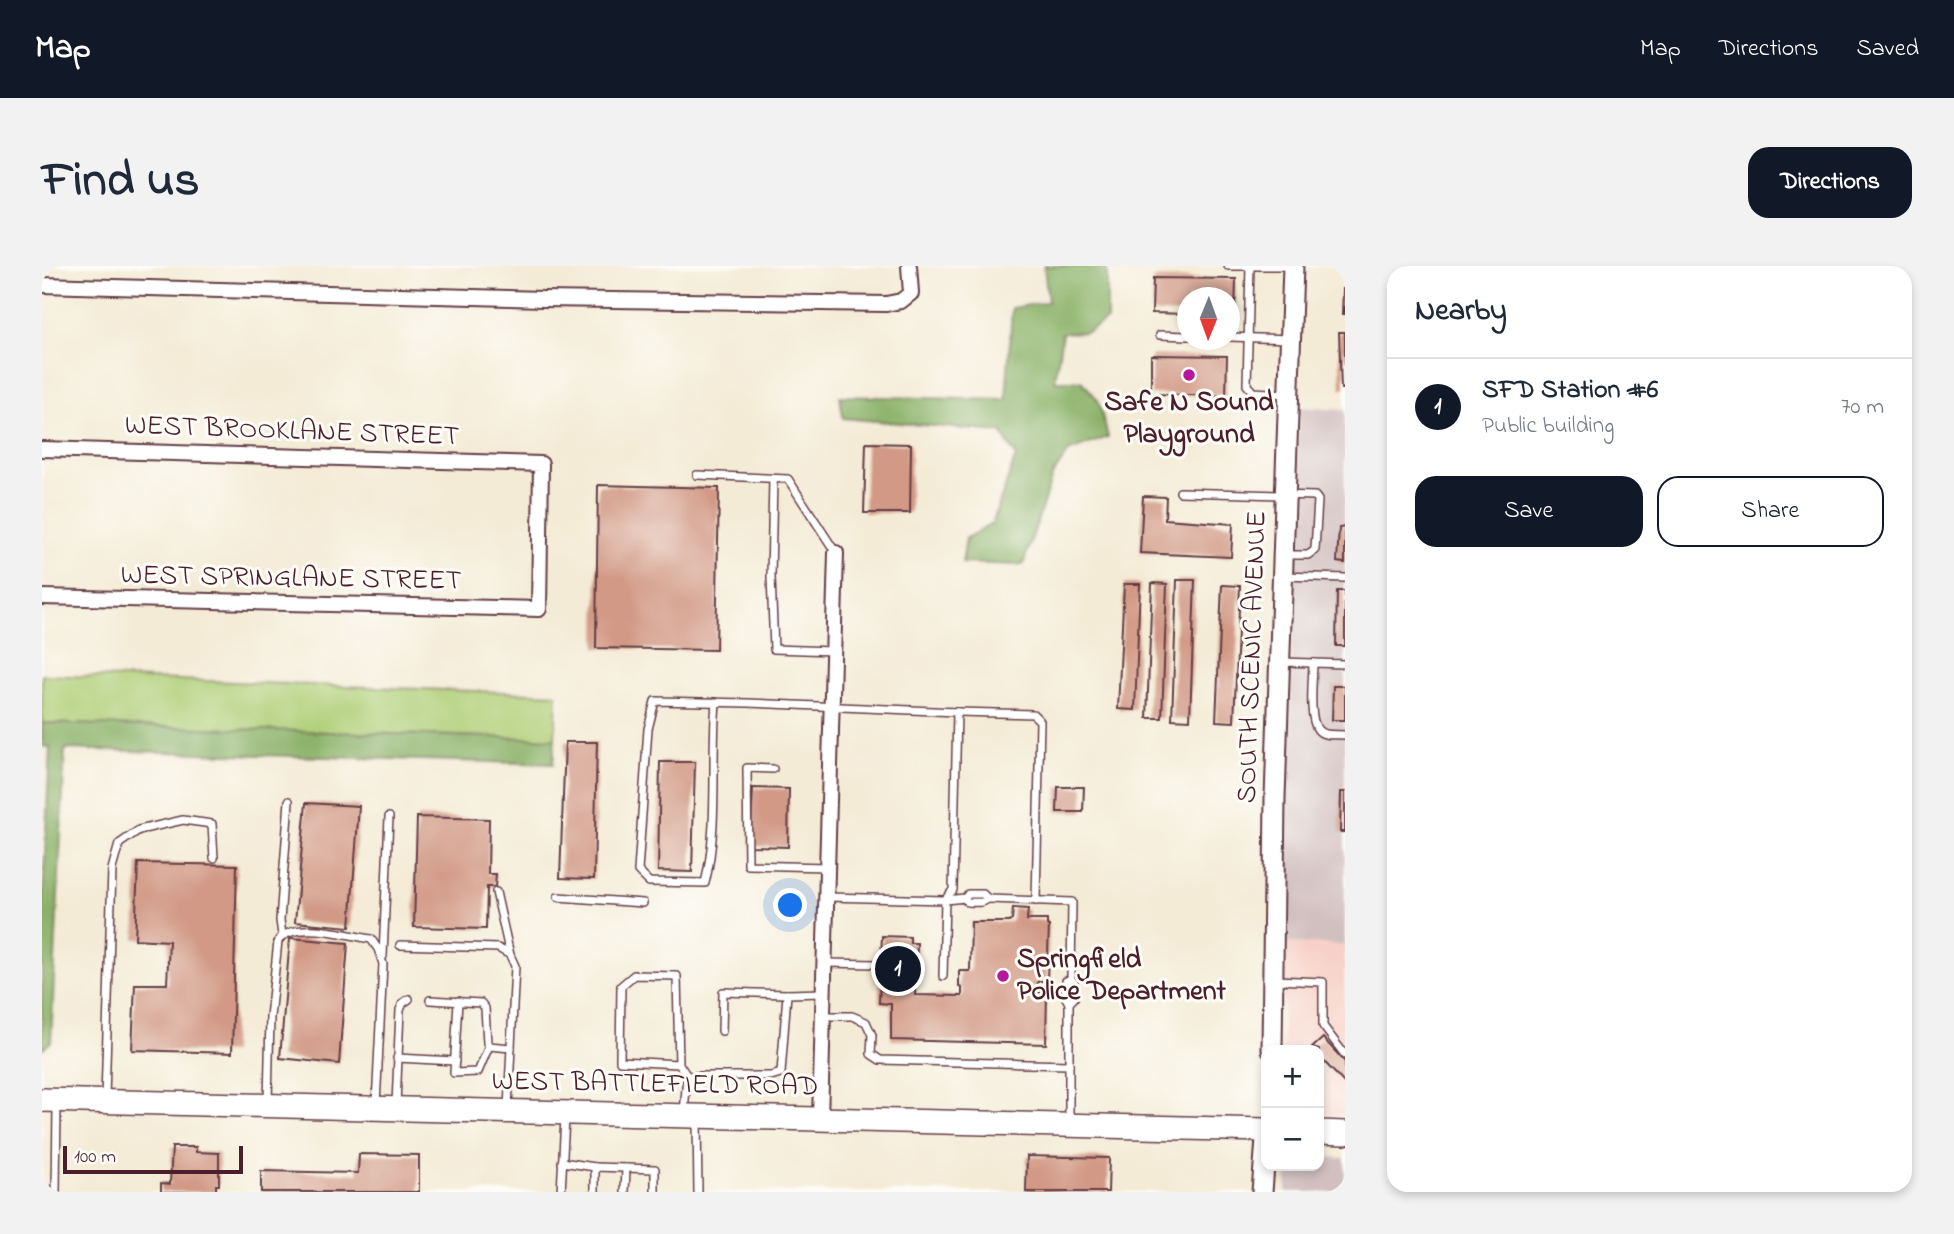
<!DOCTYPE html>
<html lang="en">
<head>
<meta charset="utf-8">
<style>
	:root { --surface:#fff; --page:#f2f2f3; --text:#1f2937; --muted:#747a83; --line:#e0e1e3; --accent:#111827 }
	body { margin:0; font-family:"Indie Flower",sans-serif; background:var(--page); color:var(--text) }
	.controls { position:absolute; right:21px; bottom:21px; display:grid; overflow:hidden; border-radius:14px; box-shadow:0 4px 10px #0003 }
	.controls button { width:63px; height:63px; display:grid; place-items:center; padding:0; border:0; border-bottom:2px solid var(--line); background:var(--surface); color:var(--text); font:35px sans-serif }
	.compass { position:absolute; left:1135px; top:21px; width:63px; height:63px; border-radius:50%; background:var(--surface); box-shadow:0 4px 10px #0003; rotate:181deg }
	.scale { position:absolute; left:21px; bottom:18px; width:180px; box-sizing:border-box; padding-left:7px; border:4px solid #4a1f2b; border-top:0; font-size:19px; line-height:24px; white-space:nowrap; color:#4a1f2b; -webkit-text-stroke:5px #fdfcf7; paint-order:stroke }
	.you { position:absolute; left:749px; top:640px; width:24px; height:24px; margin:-18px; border:5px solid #fff; border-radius:50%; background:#1a73e8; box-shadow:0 0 0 10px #1a73e833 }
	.badge { display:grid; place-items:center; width:46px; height:46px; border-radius:50%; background:var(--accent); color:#fff; font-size:23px; font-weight:700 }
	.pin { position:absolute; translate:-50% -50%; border:4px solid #fff; box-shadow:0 2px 7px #0006 }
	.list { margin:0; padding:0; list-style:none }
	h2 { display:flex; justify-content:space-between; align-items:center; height:91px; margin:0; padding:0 28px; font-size:30px }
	h2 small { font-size:23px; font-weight:400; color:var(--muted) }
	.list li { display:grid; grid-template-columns:46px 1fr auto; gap:21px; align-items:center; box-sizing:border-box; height:98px; padding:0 28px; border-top:2px solid var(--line) }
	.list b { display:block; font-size:26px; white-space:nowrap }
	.list p { margin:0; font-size:23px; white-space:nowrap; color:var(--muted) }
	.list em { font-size:23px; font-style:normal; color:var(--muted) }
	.actions { display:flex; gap:14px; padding:21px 28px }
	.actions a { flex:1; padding:16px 0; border:2px solid var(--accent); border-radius:21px; text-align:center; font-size:24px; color:var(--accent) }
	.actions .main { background:var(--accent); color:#fff }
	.map { position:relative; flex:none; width:1303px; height:926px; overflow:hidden; border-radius:21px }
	header { display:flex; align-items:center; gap:42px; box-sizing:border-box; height:98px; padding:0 35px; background:var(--accent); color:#fff }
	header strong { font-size:33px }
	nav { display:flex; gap:38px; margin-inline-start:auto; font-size:24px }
	.intro { display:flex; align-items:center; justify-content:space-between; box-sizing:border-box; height:168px; padding:0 42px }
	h1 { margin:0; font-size:49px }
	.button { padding:18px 32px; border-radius:21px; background:var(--accent); color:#fff; font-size:24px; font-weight:700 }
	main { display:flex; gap:42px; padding:0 42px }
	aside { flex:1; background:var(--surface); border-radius:21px; box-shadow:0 4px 10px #0003 }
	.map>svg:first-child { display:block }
	.built { fill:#f7d1c7 }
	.industrial { fill:#d2bfc0 }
	.green { fill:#aece76; stroke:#7c7650; stroke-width:2 }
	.forest { fill:#8ab167; stroke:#6a6849; stroke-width:2 }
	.building { fill:#d29a86 }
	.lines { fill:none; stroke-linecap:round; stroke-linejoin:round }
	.service-casing { stroke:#643e45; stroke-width:10 }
	.minor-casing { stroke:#643e45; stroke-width:18 }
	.secondary-casing { stroke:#643e45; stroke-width:23 }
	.primary-casing { stroke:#643e45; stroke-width:26 }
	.service { stroke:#fff; stroke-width:7 }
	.minor { stroke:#fff; stroke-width:14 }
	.secondary { stroke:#fff; stroke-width:19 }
	.primary { stroke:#fff; stroke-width:23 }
	.poi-dot { fill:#b5179e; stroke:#fdfcf7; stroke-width:2.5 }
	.labels { text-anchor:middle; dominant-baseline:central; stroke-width:6; stroke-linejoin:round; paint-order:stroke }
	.poi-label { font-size:28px; font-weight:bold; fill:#4a1f2b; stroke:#fdfcf7 }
	.street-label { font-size:28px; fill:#4a1f2b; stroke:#fdfcf7 }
</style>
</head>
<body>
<header>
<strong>Map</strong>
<nav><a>Map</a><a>Directions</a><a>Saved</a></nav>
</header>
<div class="intro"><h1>Find us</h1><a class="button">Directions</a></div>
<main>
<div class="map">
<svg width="1303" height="926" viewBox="0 0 1303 926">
	<rect width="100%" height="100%" fill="#fdfcf7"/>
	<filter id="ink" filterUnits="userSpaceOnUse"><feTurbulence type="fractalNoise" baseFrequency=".0143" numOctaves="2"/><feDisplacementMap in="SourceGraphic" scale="14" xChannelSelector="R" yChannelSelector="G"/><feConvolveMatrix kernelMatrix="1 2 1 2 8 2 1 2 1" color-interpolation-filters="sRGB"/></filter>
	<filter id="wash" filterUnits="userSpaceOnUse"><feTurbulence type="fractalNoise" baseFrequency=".00686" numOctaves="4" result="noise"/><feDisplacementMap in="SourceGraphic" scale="28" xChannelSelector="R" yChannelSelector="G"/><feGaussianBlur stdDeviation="1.57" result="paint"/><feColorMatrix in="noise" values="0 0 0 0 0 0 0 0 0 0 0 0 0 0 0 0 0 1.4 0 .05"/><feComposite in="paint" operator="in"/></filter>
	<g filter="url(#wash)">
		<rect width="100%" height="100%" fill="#f4ebd6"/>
		<path class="built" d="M1244,677L1303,679V849L1277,848V784H1240Z"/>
		<g class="industrial">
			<path d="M1257,141L1303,144V679L1244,677V569Z"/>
			<path d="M1277,891L1303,892V926H1244L1246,900H1277Z"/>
		</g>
		<path class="green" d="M0,409L515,428L513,473L0,457Z"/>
		<g class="forest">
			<path d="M1002,0H1065V54L1045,66L1020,67L1013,115H1040L1056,134L1066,171L1026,186L1010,210L981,299L920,297L924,272L950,258L974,190L959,166L801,152L798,130L964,134L970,42L1006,36Z"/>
			<path d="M0,457L513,473L511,498L23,483L9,776L0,783V654L8,481L0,480Z"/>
		</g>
		<g id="blocks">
			<g class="building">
				<path d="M1111,12L1194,13L1193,49H1188V32H1146V48L1110,47Z"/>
				<path d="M1301,23H1303V48H1300Z"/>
				<path d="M1297,66H1303V123H1299Z"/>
				<path d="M1109,89L1185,90L1184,130L1109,128Z"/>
				<path d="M824,177L869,178L868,247H822Z"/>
				<path d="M556,219L677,222L674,384L554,382Z"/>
				<path d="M1101,230L1124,231L1123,253L1191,258L1189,291L1098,287Z"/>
				<path d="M1303,261V297L1295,296L1297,262Z"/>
				<path d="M1135,314H1153L1148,454L1130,453Z"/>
				<path d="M1110,317L1125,318L1120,452H1105Z"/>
				<path d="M1082,318H1098L1093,444L1076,443Z"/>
				<path d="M1180,319L1198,320L1192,456L1174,455Z"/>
				<path d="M1295,325H1303V380H1294Z"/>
				<path d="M1291,420H1303V454H1290Z"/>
				<path d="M523,476H555L552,613L518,612Z"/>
				<path d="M618,496H653L650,606L616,605Z"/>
				<path d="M1016,521H1042L1041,546H1015Z"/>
				<path d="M711,522L747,523L746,581L708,580Z"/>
				<path d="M1299,526H1303V566H1298Z"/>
				<path d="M264,537L317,540L308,661L253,656Z"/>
				<path d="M375,551L447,553L446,608H454L453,621H445L444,663L372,661Z"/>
				<path d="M96,597L195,599L190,787L90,784L93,718H125L127,675L93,673Z"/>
				<path d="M971,642L986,643L985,654H1005V659L1007,660L1005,715H996L995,726H1005L1004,778L849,774V738L837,737L840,670L868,671V677H875L873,729L920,730V722L917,721V705H928L929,656H967L970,654Z"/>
				<path d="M248,672L306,677L297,798L238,792Z"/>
				<path d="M1281,772L1303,796V818L1277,790V784L1270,782Z"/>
				<path d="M130,881H154V886L177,887V919H174V926H119V917L128,918Z"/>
				<path d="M317,888L377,889V926H219V905L316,907Z"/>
				<path d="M985,890L1067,892L1066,926H984Z"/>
			</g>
		</g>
	</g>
	<g filter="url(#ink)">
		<use href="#blocks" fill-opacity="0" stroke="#643e45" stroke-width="2"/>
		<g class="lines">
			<g class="service-casing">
				<g id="service">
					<path d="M1186,0H1208"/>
					<path d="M1118,69L1146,70"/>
					<path d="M1188,71L1248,73"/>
					<path d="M1246,128L1211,126L1205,119L1208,0H1250"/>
					<path d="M655,209L746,213L794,287"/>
					<path d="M731,213L729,311L732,383L791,385"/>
					<path d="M1138,226L1273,230L1276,234L1273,284L1266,289H1243"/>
					<path d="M1241,310L1303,312"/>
					<path d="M1239,396L1303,398"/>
					<path d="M1271,397C1271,412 1266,452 1276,464C1282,471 1295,468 1303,469"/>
					<path d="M674,436C669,493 677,563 663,617L607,616L596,605L606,463L613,435L706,437L915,446L911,624L903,634"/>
					<path d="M915,446L991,448L998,455L994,635"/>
					<path d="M731,503L705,502L706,599L785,601"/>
					<path d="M454,626L468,689"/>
					<path d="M516,631L601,637"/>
					<path d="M785,631L903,634L901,710"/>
					<path d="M946,633L1030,636L1029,713L1032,716V732L1027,737L1024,732V715L1029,713"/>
					<path d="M903,634L923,632L926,628H941L946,633C939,638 933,636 925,636L923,632"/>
					<path d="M240,669L238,654L247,535"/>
					<path d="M358,679L456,682L468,689L473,700L466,842"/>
					<path d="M341,690L347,551"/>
					<path d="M783,697L834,698"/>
					<path d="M1234,714L1281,716V760L1303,789"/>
					<path d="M388,734L439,737L443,742L445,777L447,780L469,782"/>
					<path d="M416,735L412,807L436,806L447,780"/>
					<path d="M781,750H810L824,756L830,769L829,788L838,794L1027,799V855"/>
					<path d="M680,765L681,726L745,728"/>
					<path d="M355,792L413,795"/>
					<path d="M637,798L635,710L592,709L579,720L578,795L637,798L645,810"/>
					<path d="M1027,799V737"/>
					<path d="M63,832L70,603L77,578L97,564L141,554L170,558L172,592"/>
					<path d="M226,836L228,751L236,675C251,653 305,669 329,673L336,683L341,698L334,839"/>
					<path d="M354,839L358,744L361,737L367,733"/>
					<path d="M642,847L645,810H729L739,807L745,728L781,727"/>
					<path d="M655,853L656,926"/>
					<path d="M520,896L553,901"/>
					<path d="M14,926L15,839"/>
					<path d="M519,926L523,852"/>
					<path d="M553,926V901L613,903V926"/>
					<path d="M583,926L584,902"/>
				</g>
			</g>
			<g class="minor-casing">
				<g id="minor">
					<path d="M0,19L501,33L844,38L859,35L869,27L867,0"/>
					<path d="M0,183L499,198L497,343L0,331"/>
					<path d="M778,853L794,287"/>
				</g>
			</g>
			<g class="secondary-casing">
				<g id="secondary">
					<path d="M1230,784L1233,532L1251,0"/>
					<path d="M1220,926L1224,873"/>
				</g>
			</g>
			<g class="primary-casing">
				<g id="primary">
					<path d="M0,834L1224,864"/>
					<path d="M1277,866L1303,867"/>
				</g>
			</g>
			<use href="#service" class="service"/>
			<use href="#minor" class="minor"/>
			<use href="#secondary" class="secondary"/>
			<use href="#primary" class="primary"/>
		</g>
	</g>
	<g class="poi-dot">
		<circle cx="1147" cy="109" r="7"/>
		<circle cx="961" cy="710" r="7"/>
	</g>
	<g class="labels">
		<g class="poi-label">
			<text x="1147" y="137">Safe N Sound<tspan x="1147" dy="32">Playground</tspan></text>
			<text x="975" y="694" text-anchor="start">Springfield<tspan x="975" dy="32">Police Department</tspan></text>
		</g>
		<g class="street-label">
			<text transform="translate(250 166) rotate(2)">WEST BROOKLANE STREET</text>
			<text transform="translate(249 313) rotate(1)">WEST SPRINGLANE STREET</text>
			<text transform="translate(1211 391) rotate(-88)">SOUTH SCENIC AVENUE</text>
			<text transform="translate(613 819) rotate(1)">WEST BATTLEFIELD ROAD</text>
		</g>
	</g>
</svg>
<div class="controls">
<button>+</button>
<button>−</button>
</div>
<svg class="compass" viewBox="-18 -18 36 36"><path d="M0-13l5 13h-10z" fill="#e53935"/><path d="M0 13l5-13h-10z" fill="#747a83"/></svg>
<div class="scale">100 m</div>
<div class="you"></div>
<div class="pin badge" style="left:856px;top:703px">1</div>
</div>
<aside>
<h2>Nearby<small></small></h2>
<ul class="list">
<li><span class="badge">1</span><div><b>SFD Station #6</b><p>Public building</p></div><em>70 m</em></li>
</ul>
<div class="actions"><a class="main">Save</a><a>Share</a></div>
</aside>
</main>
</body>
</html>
